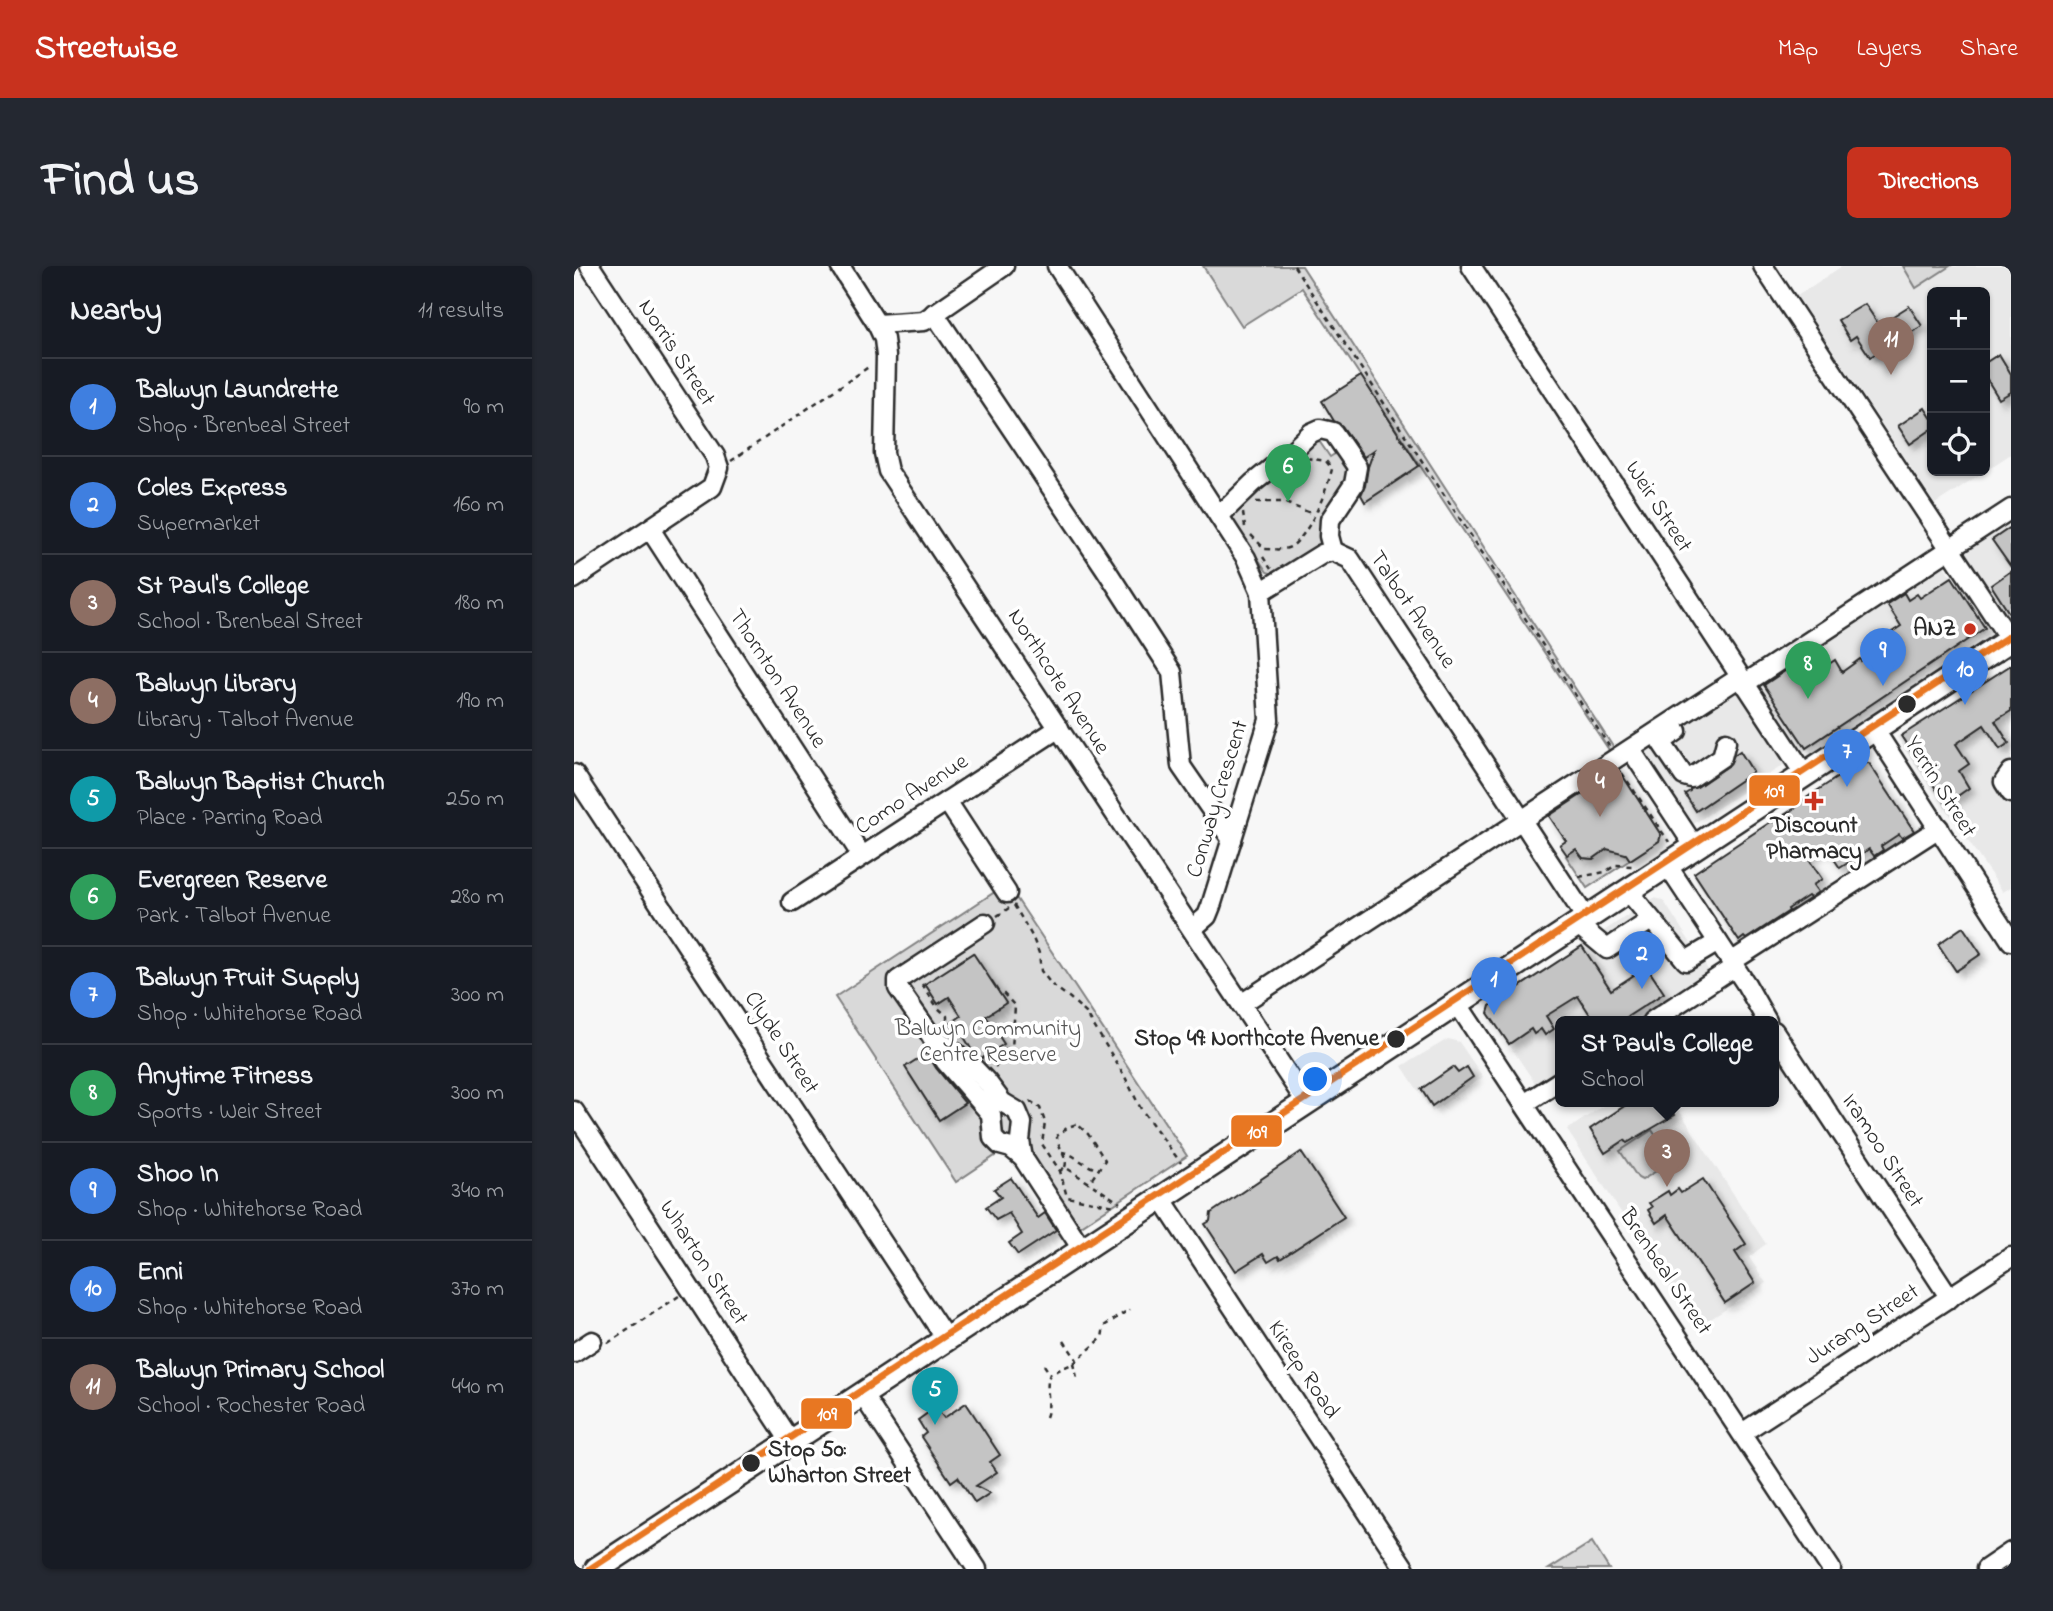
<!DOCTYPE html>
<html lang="en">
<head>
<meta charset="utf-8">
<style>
	:root { --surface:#171b24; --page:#242831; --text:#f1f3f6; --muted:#9ea1a6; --line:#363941; --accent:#c8321e }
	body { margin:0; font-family:"Indie Flower",sans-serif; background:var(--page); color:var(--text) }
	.controls { position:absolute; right:21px; top:21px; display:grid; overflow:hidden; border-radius:10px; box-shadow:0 2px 5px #0004 }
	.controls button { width:63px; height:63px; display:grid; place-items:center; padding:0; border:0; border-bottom:2px solid var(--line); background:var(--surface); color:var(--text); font:35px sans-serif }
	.you { position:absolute; left:742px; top:814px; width:24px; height:24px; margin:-18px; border:5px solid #fff; border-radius:50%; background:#1a73e8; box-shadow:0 0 0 10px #1a73e833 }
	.badge { display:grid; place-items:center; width:46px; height:46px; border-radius:50%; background:var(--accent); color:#fff; font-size:23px; font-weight:700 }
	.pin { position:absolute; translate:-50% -58px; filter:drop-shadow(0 2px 4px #0008) }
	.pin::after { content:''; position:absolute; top:37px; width:24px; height:21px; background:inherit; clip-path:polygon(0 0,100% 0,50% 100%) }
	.popup { position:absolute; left:981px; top:750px; width:224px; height:91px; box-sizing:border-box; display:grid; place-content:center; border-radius:10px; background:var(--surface); filter:drop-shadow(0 2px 5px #0005); font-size:23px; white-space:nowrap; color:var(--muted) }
	.popup b { font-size:26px; color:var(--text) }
	.popup::after { content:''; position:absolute; left:50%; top:100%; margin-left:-14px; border:14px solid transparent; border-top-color:var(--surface) }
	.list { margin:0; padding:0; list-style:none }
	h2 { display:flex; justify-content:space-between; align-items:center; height:91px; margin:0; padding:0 28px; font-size:30px }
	h2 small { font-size:23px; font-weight:400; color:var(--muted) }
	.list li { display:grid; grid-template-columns:46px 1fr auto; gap:21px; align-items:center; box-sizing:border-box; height:98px; padding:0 28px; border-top:2px solid var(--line) }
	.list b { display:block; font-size:26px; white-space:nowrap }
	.list p { margin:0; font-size:23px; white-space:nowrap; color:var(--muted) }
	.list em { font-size:23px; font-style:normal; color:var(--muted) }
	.icon { flex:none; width:38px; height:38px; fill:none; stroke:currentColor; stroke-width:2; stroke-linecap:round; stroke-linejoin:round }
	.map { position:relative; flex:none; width:1437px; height:1303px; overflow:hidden; border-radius:10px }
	header { display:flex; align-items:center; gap:42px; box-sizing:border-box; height:98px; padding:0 35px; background:var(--accent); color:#fff }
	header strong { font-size:33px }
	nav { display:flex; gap:38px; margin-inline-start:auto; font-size:24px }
	.intro { display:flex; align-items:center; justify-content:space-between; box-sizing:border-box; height:168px; padding:0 42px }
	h1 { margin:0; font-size:49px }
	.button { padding:18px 32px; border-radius:10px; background:var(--accent); color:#fff; font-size:24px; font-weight:700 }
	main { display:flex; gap:42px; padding:0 42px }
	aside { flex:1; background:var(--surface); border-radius:10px; box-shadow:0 2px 5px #0004 }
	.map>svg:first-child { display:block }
	.built { fill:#e8e8e8; fill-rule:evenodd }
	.green { fill:#d9d9d9; stroke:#828282; stroke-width:2 }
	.building { fill:#c4c4c4; stroke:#2b2b2b; stroke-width:2; filter:url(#shadow) }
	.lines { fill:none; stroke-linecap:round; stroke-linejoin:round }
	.minor-casing { stroke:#2b2b2b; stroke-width:23 }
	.major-casing { stroke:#2b2b2b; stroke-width:28 }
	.path { stroke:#2b2b2b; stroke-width:2.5; stroke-dasharray:5 5; stroke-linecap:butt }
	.minor { stroke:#fff; stroke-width:18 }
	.major { stroke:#fff; stroke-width:23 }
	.tram-1-casing { stroke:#fff; stroke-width:12 }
	.tram-1 { stroke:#e87722; stroke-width:7 }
	.poi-dot { fill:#c8321e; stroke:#fff; stroke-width:2.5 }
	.stop-dot { fill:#2b2b2b; stroke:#fff; stroke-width:2.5 }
	.labels { text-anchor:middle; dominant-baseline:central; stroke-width:7; stroke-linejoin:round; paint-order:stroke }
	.street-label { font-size:23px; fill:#2b2b2b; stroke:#fff }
	.poi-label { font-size:23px; font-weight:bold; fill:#2b2b2b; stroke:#fff; text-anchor:end }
	.park-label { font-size:23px; fill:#565656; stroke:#fff }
	.stop-label { font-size:23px; font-weight:bold; fill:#2b2b2b; stroke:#fff; text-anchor:end }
	.line-badge { stroke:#fff; stroke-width:2.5 }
	.badge-label { font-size:19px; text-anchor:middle; font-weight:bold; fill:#fff }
</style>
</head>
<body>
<header>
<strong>Streetwise</strong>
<nav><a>Map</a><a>Layers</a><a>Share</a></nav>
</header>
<div class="intro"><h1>Find us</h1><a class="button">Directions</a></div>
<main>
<aside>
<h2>Nearby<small>11 results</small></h2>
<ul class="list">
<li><span class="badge" style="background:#3f7fe0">1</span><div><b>Balwyn Laundrette</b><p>Shop · Brenbeal Street</p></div><em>90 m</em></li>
<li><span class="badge" style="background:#3f7fe0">2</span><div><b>Coles Express</b><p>Supermarket</p></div><em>160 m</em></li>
<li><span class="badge" style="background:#8d6e63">3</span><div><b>St Paul's College</b><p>School · Brenbeal Street</p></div><em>180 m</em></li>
<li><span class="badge" style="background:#8d6e63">4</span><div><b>Balwyn Library</b><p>Library · Talbot Avenue</p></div><em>190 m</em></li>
<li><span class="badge" style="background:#0f9aa8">5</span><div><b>Balwyn Baptist Church</b><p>Place · Parring Road</p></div><em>250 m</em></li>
<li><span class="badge" style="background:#2e9e5b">6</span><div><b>Evergreen Reserve</b><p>Park · Talbot Avenue</p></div><em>280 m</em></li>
<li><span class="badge" style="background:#3f7fe0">7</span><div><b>Balwyn Fruit Supply</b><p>Shop · Whitehorse Road</p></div><em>300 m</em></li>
<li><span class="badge" style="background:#2e9e5b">8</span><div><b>Anytime Fitness</b><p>Sports · Weir Street</p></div><em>300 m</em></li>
<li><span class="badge" style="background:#3f7fe0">9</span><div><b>Shoo In</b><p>Shop · Whitehorse Road</p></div><em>340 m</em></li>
<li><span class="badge" style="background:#3f7fe0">10</span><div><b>Enni</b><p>Shop · Whitehorse Road</p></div><em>370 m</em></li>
<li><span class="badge" style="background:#8d6e63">11</span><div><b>Balwyn Primary School</b><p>School · Rochester Road</p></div><em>440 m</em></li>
</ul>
</aside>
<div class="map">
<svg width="1437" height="1303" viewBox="0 0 1437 1303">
	<defs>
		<filter id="shadow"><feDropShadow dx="5.5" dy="5.5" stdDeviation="3.5" flood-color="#0004"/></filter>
	</defs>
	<rect width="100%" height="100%" fill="#f7f7f7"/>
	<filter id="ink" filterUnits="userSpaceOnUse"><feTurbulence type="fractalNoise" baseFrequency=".0143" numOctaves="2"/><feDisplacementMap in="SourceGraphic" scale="14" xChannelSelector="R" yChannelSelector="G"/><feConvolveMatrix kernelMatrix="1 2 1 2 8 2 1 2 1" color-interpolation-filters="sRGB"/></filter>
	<g filter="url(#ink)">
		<g class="built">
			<path d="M1268,0H1437V188L1361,238L1223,30ZM1358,26H1411V205H1358Z"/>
			<path d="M1437,244V349L1433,352L1384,279Z"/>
			<path d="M1367,295L1413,365L1115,561L1059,478L1176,400L1238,380Z"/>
			<path d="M1437,396V621L1429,626L1323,471Z"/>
			<path d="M1080,632L1089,634L1138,710L1067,755H986V818L969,829L914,747L969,705Z"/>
			<path d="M874,773L885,776L909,811L858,846L828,800Z"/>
			<path d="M1036,835H1099L1192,978L1175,991L1192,1017L1123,1062L993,864Z"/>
		</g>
		<g class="green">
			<path d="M629,0H728L1043,487L1039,490L728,22L668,60Z"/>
			<path d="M1329,0H1376L1342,22Z"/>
			<path d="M743,172L756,191L764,186L777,207L748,279L703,309L693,306L657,253L662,243Z"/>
			<path d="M1002,583L1009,592L1019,593L1033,583L1052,588L1056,594L1013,622L992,590Z"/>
			<path d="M433,618L613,890L492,970L433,882L382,916L261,731Z"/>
			<path d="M1078,864L1098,895L1068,914L1064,912L1046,885Z"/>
			<path d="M1018,1276L1035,1303H975Z"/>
		</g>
		<g class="building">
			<path d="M1291,38L1305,59L1335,40L1348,60L1296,91L1282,70L1276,74L1264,54Z"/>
			<path d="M1425,88L1437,108V126L1425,133L1411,110V97Z"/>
			<path d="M787,110L845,200L791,236L787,229L791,220L794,201L800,184L790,191L768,160L760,155L748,135Z"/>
			<path d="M1351,142L1358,153V163L1336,178L1324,160Z"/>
			<path d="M1437,261V301L1418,274Z"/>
			<path d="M1437,305V350L1417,319Z"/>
			<path d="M1378,311L1411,362L1232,482L1190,419L1241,385L1252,400L1261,394L1268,406L1286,393L1287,395L1313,378L1309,372L1327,360L1313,338L1330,327L1334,334L1343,328L1346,332Z"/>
			<path d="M1437,399V445L1421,455L1435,477L1426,483L1410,459L1382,478L1395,498L1385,505L1395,522L1372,538L1327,470Z"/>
			<path d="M1166,485L1179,506L1122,545L1111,528L1116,525V523L1123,521L1154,500L1160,489Z"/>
			<path d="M1288,495L1295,497L1340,565L1328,572L1325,568L1307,580L1309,584L1300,590L1295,583L1266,602L1251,580L1233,591L1248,613L1239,619L1244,626L1236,632L1234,630L1214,643L1215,645L1172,673L1170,671L1165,675L1120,607L1198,555L1199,556L1224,540L1223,538Z"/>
			<path d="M1045,504L1087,569L1085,575L1056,594L1052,588L1033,583L1019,593L1009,592L1002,583L993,589L986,579L992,575L975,550Z"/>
			<path d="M1389,661L1407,688L1382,705L1364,678Z"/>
			<path d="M1008,680L1037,724L1066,705L1076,706L1090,727L1053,751L1056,755H1020L1004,730L972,750L980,763L971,769L967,763L960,768L957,763L935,778L914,747L916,740Z"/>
			<path d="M399,687L432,737L412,750L430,778L407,793L399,786L387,766L383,769L376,758L387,750L375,731L364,738L351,718Z"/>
			<path d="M353,787L362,802L391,837L365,854L331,801Z"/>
			<path d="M879,801L884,807L893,801L899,811L858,840L847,823Z"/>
			<path d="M1058,835H1092L1101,849L1053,877L1051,874L1031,887L1016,863Z"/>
			<path d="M727,886L770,951L706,993L704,990L694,996L689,988L662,1005L631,958L636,955L637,947Z"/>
			<path d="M437,912L464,952L471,947L482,964L444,989L435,977L448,968L435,947L422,954L412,941L427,931L420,923Z"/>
			<path d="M1129,913L1172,978L1161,986L1181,1017L1151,1037L1093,949L1082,957L1074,944L1078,941L1075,937L1094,925L1096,929L1104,923L1107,927Z"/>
			<path d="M392,1137L426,1189L416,1196L423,1206L402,1220L416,1227L401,1237L384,1211L377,1216L347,1171L352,1167L344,1154L362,1141L370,1152Z"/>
		</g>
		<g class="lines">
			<g class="minor-casing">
				<g id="minor">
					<path d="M266,0L303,58L310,73L312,90L310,187L314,205L732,836"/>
					<path d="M483,0L672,292L687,326L748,288L759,285L776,293L1012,652"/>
					<path d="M897,0L1231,509"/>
					<path d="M1189,0L1436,374"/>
					<path d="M360,47L531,302L598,406L607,500L658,574"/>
					<path d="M303,58L350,55L430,0"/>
					<path d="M645,250L679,217L715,188L737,167L746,163L759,166L783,201L780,218L756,254L755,270L759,285"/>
					<path d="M76,263L288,590"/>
					<path d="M0,313L138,221L145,202L141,190L16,0"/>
					<path d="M1170,418L1437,243"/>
					<path d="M1300,463L1437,675"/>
					<path d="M1103,465L1087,476L1110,510L1117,512L1148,491L1152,476"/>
					<path d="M1057,484L1121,581"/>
					<path d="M1437,506L1430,516L1437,527"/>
					<path d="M0,508L372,1073"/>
					<path d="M373,535L433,627"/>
					<path d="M1093,599L1172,718L1193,755"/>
					<path d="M1054,625L1112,695L1144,676"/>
					<path d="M218,636L485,462"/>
					<path d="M411,657L324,714V722L356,768L371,795L417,848L419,872L426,879L437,882L449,892L508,983"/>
					<path d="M1003,658L1033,683L1077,654"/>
					<path d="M618,663L633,650L637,640L695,454L687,326"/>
					<path d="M1157,696L1365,562"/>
					<path d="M883,737L1257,1303"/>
					<path d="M667,738L1166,411"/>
					<path d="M1078,755L1160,701"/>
					<path d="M1200,765L1376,1032"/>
					<path d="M360,771L394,796L413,816L428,836L443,845L448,857L446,875L449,892"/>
					<path d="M950,838L986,815"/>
					<path d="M0,845L216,1175"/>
					<path d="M587,932L831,1303"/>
					<path d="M0,1087L18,1075"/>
					<path d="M288,1128L403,1303"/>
					<path d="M1168,1167L1437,991"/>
					<path d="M1412,1303L1437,1286"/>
				</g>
			</g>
			<g class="major-casing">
				<path id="major" d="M23,1303L1437,373"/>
			</g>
			<g class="path">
				<path d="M720,0L1035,480"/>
				<path d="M157,195L296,100"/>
				<path d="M682,236H709L739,248"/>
				<path d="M669,247L671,261"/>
				<path d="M677,269L691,283C700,283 710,285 718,280C736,267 753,224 758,203L752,195L732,192"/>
				<path d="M689,291L697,303"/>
				<path d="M1048,507L1095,576"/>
				<path d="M1005,611L1031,606L1042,599L1058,600"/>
				<path d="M440,639L458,670L465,687L467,705L478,719L496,732L512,747L550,809L567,843L607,897"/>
				<path d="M423,650L435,642"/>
				<path d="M348,718L363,741L373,750V756L378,764"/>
				<path d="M421,801L438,782L441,740L428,726L425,728"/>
				<path d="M456,835L466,842L471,856L468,878L486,905L493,931L541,940"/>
				<path d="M488,886C502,888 511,902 526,903"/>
				<path d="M491,901C495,891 483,881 483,870L494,861L503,858L514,868L531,894L515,917"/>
				<path d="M486,905L491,901L546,937"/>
				<path d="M490,1075L503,1094"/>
				<path d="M34,1077L105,1030"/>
				<path d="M500,1097L503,1112"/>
				<path d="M470,1099L476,1108"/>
				<path d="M472,1151C478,1136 470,1122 476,1108L500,1097L528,1072L530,1060L556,1043"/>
			</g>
			<use href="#minor" class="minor"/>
			<use href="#major" class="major"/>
			<g class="tram-1-casing">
				<path id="tram-1" d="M16,1303L1437,369"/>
			</g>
			<use href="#tram-1" class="tram-1"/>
		</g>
	</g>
	<g class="poi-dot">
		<circle cx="1396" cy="363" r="7"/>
		<path d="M1236.5 524.5h7v7h7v7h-7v7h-7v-7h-7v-7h7z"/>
	</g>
	<g class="stop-dot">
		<circle cx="1333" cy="438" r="10"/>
		<circle cx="822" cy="773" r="10"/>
		<circle cx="177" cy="1197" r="10"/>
	</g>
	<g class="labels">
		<g class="street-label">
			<text transform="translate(102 87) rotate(57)">Norris Street</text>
			<text transform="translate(1084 241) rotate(57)">Weir Street</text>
			<text transform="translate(838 344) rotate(56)">Talbot Avenue</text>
			<text transform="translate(203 413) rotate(57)">Thornton Avenue</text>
			<text transform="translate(484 416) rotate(57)">Northcote Avenue</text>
			<text transform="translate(1366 521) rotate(58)">Yerrin Street</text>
			<text transform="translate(338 529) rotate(-33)">Como Avenue</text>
			<text transform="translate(644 533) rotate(-73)">Conway Crescent</text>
			<text transform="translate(207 777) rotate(57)">Clyde Street</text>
			<text transform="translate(1308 885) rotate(57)">Iramoo Street</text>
			<text transform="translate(129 997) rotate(57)">Wharton Street</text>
			<text transform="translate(1091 1006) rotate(56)">Brenbeal Street</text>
			<text transform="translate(1289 1059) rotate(-33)">Jurang Street</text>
			<text transform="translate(729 1104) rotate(57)">Kireep Road</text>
		</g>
		<g class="poi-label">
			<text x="1382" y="363">ANZ</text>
			<text x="1240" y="560" text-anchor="middle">Discount<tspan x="1240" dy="26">Pharmacy</tspan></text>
		</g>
		<g class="park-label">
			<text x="414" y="763">Balwyn Community<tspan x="414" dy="26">Centre Reserve</tspan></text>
		</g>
		<g class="stop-label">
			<text x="805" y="773">Stop 49: Northcote Avenue</text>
			<text x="194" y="1184" text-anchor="start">Stop 50:<tspan x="194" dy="26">Wharton Street</tspan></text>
		</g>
	</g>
	<g class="line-badge">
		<rect x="1174" y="508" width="53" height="33" rx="7" fill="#e87722"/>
		<rect x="656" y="848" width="53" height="34" rx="7" fill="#e87722"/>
		<rect x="226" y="1131" width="53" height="33" rx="7" fill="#e87722"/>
	</g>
	<g class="badge-label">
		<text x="1200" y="531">109</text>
		<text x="683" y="872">109</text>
		<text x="253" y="1154">109</text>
	</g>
</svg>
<div class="controls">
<button>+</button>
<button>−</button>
<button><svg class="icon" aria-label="locate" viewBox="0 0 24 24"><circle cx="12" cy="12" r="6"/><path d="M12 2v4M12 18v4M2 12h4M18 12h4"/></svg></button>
</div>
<div class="you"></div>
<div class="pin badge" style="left:920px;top:749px;background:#3f7fe0">1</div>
<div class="pin badge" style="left:1068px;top:723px;background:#3f7fe0">2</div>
<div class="pin badge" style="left:1093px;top:921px;background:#8d6e63">3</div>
<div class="popup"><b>St Paul's College</b>School</div>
<div class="pin badge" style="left:1026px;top:551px;background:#8d6e63">4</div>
<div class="pin badge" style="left:361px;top:1159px;background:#0f9aa8">5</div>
<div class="pin badge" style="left:714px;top:236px;background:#2e9e5b">6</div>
<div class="pin badge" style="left:1273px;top:521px;background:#3f7fe0">7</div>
<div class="pin badge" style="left:1234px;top:433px;background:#2e9e5b">8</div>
<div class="pin badge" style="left:1309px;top:420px;background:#3f7fe0">9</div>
<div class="pin badge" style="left:1391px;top:439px;background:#3f7fe0">10</div>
<div class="pin badge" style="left:1317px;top:109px;background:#8d6e63">11</div>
</div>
</main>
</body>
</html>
